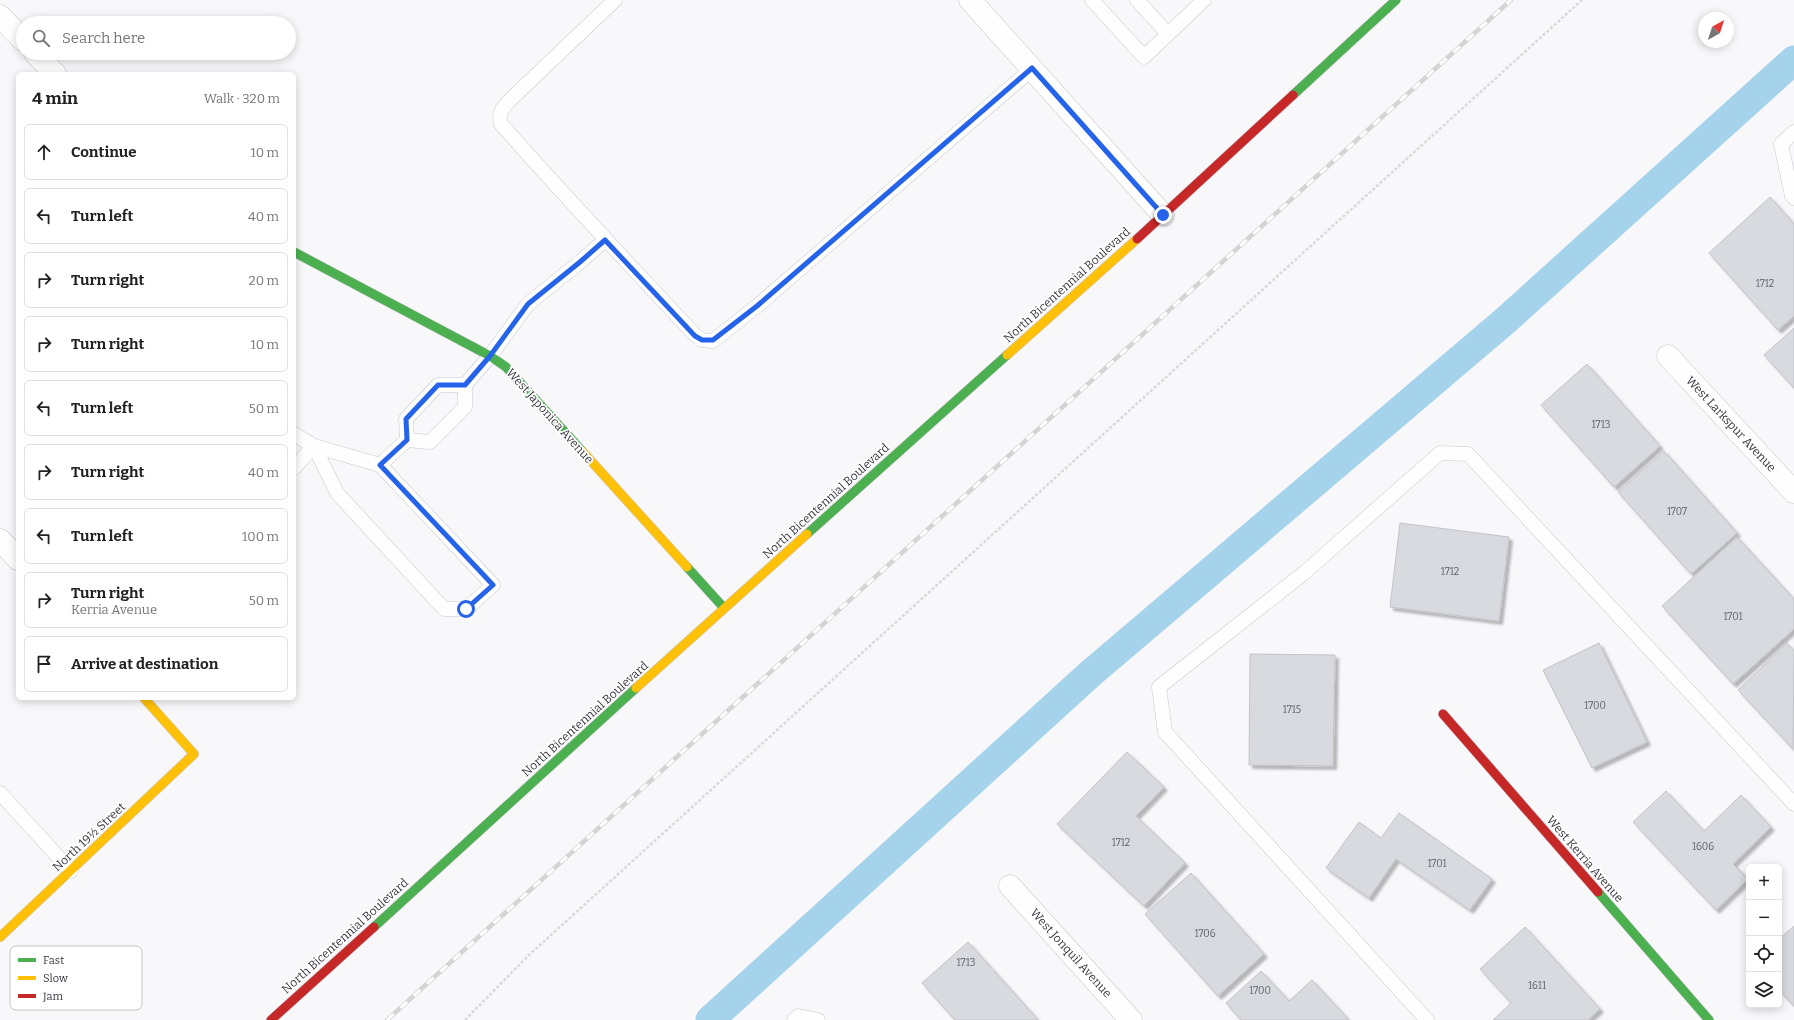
<!DOCTYPE html>
<html lang="en">
<head>
<meta charset="utf-8">
<style>
	:root { --surface:#fff; --page:#f2f2f2; --text:#222; --muted:#767676; --line:#e0e0e0 }
	body { margin:0; font-family:Bitter,serif; background:var(--page); color:var(--text) }
	.controls { position:absolute; right:12px; bottom:12px; display:grid; overflow:hidden; border-radius:6px; box-shadow:0 2px 10px #0003 }
	.controls button { width:36px; height:36px; display:grid; place-items:center; padding:0; border:0; border-bottom:1px solid var(--line); background:var(--surface); color:var(--text); font:20px sans-serif }
	.compass { position:absolute; left:1698px; top:12px; width:36px; height:36px; border-radius:50%; background:var(--surface); box-shadow:0 2px 10px #0003; rotate:39deg }
	.stop { position:absolute; width:12px; height:12px; margin:-9px; border:3px solid #2563eb; border-radius:50%; background:#fff }
	.stop.end { background:#2563eb; border-color:#fff; box-shadow:0 1px 4px #0008 }
	.list { margin:0; padding:0; list-style:none }
	h2 { display:flex; justify-content:space-between; align-items:center; height:52px; margin:0; padding:0 16px; font-size:17px }
	h2 small { font-size:13px; font-weight:400; color:var(--muted) }
	.list li { display:grid; grid-template-columns:26px 1fr auto; gap:12px; align-items:center; box-sizing:border-box; height:56px; margin:0 8px 8px; padding:0 8px; border:1px solid var(--line); border-radius:6px }
	.list b { display:block; font-size:15px; white-space:nowrap }
	.list p { margin:0; font-size:13px; white-space:nowrap; color:var(--muted) }
	.list em { font-size:13px; font-style:normal; color:var(--muted) }
	.icon { flex:none; width:22px; height:22px; fill:none; stroke:currentColor; stroke-width:2; stroke-linecap:round; stroke-linejoin:round }
	.map { position:relative; flex:none; width:1794px; height:1020px; overflow:hidden }
	.search { position:absolute; background:var(--surface); box-shadow:0 2px 10px #0003; left:16px; top:16px; width:280px; height:44px; display:flex; align-items:center; gap:10px; box-sizing:border-box; padding:0 14px; border-radius:22px; color:var(--muted); font-size:15px }
	.panel { position:absolute; background:var(--surface); box-shadow:0 2px 10px #0003; left:16px; top:72px; width:280px; height:628px; border-radius:6px }
	.map>svg:first-child { display:block }
	.lines { fill:none; stroke-linecap:round; stroke-linejoin:round }
	.canal { stroke:#a5d3eb; stroke-width:29 }
	.building { fill:#d9dae0; stroke:#c1c3c8; filter:url(#shadow) }
	.lane-casing { stroke:#c9c7cd; stroke-width:15 }
	.street-casing { stroke:#c9c7cd; stroke-width:23 }
	.fast-casing { stroke:#c9c7cd; stroke-width:10 }
	.slow-casing { stroke:#c9c7cd; stroke-width:10 }
	.jam-casing { stroke:#c9c7cd; stroke-width:10 }
	.path { stroke:#dadadb; stroke-width:2.5; stroke-dasharray:3 2; stroke-linecap:butt }
	.lane { stroke:#fefefe; stroke-width:14 }
	.street { stroke:#fefefe; stroke-width:22 }
	.fast { stroke:#4caf50; stroke-width:9 }
	.slow { stroke:#ffc107; stroke-width:9 }
	.jam { stroke:#c62828; stroke-width:9 }
	.rail-casing { stroke:#d4d4d5; stroke-width:4.5 }
	.rail { stroke:#fff; stroke-width:3; stroke-dasharray:9; stroke-linecap:butt }
	.route { stroke:#2563eb; stroke-width:5 }
	.labels { text-anchor:middle; dominant-baseline:central; stroke-width:3.5; stroke-linejoin:round; paint-order:stroke }
	.number-label { font-size:10px; fill:#615f68 }
	.street-label { font-size:12px; fill:#393640; stroke:#fff }
	.key { fill:#fff; stroke:#c4c3c6; stroke-width:1 }
	.key-label { font-size:11px; fill:#393640 }
</style>
</head>
<body>
<div class="map">
<svg width="1794" height="1020" viewBox="0 0 1794 1020">
	<defs>
		<filter id="shadow"><feDropShadow dx="3.5" dy="3.5" stdDeviation="1" flood-color="#0004"/></filter>
	</defs>
	<rect width="100%" height="100%" fill="#f8f7fa"/>
	<g class="lines">
		<path class="canal" d="M710,1020L1090,674L1506,320L1794,60"/>
	</g>
	<g class="building">
		<path d="M1770,197L1794,224V316L1778,330L1709,253Z"/>
		<path d="M1794,328V388L1764,355Z"/>
		<path d="M1587,364L1660,446L1614,487L1541,405Z"/>
		<path d="M1664,451L1737,533L1691,574L1618,492Z"/>
		<path d="M1400,523L1509,537L1499,621L1390,607Z"/>
		<path d="M1737,537L1794,599V629L1733,684L1662,606Z"/>
		<path d="M1599,643L1647,742L1592,768L1543,670Z"/>
		<path d="M1787,643L1794,651L1793,749L1738,690Z"/>
		<path d="M1250,654L1335,655L1333,766L1249,765Z"/>
		<path d="M1127,752L1164,787L1136,816L1185,863L1144,906L1057,824Z"/>
		<path d="M1666,791L1704,831L1741,795L1771,827L1733,864L1748,879L1716,910L1633,822Z"/>
		<path d="M1399,813L1492,879L1470,910L1396,859L1369,898L1326,868L1359,822L1381,838Z"/>
		<path d="M1191,873L1264,954L1218,996L1145,914Z"/>
		<path d="M1794,926V1006L1779,990V939Z"/>
		<path d="M1525,927L1600,1009L1588,1020H1493L1511,1003L1480,969Z"/>
		<path d="M968,942L1038,1020H955L922,983Z"/>
		<path d="M1261,971L1289,1001L1312,980L1349,1020H1241L1226,1003Z"/>
	</g>
	<g class="lines">
		<g class="lane-casing">
			<g id="lane">
				<path d="M615,0L509,101C502,109 498,113 501,124C564,196 630,265 695,335L702,340L713,341L757,306L1032,69"/>
				<path d="M1092,0L1144,57L1204,0"/>
				<path d="M1137,0L1168,34"/>
				<path d="M1794,132L1781,144L1792,196L1794,198"/>
				<path d="M465,385H438L406,419L407,440L430,442L465,407V385L490,356L528,304L580,262L605,240"/>
				<path d="M294,434L314,446L380,465"/>
				<path d="M294,468L314,446L337,493L444,609H466L493,585L380,465L407,440"/>
				<path d="M0,793L71,871"/>
				<path d="M794,1020L798,1016L818,1020"/>
				<path d="M1427,1020L1165,732L1159,687L1304,573L1440,453L1468,454L1794,804"/>
			</g>
		</g>
		<g class="street-casing">
			<g id="street">
				<path d="M970,0L1163,215"/>
				<path d="M0,16L23,40"/>
				<path d="M35,53L55,74"/>
				<path d="M1668,356L1794,492"/>
				<path d="M0,540L18,559"/>
				<path d="M1010,886L1131,1020"/>
			</g>
		</g>
		<g class="fast-casing">
			<g id="fast">
				<path d="M1293,95L1396,0"/>
				<path d="M294,252L490,356L506,367L582,451"/>
				<path d="M807,534L1007,355"/>
				<path d="M687,567L724,608"/>
				<path d="M1598,892L1709,1020"/>
				<path d="M374,927L636,688"/>
			</g>
		</g>
		<g class="slow-casing">
			<g id="slow">
				<path d="M1007,355L1137,239"/>
				<path d="M582,451L687,567"/>
				<path d="M636,688L807,534"/>
				<path d="M0,937L194,754L144,698"/>
			</g>
		</g>
		<g class="jam-casing">
			<g id="jam">
				<path d="M1137,239L1293,95"/>
				<path d="M1443,714L1598,892"/>
				<path d="M271,1020L374,927"/>
			</g>
		</g>
		<path class="path" d="M465,1020L529,955L1582,0"/>
		<use href="#lane" class="lane"/>
		<use href="#street" class="street"/>
		<use href="#fast" class="fast"/>
		<use href="#slow" class="slow"/>
		<use href="#jam" class="jam"/>
		<g class="rail-casing">
			<path id="rail" d="M387,1020L1511,0"/>
		</g>
		<use href="#rail" class="rail"/>
	</g>
	<g class="lines">
		<path class="route" d="M466,609L493,585L380,465L407,440L406,419L438,385H465L490,356L528,304L580,262L605,240L695,336L702,340H713L757,306L1032,68L1163,215"/>
	</g>
	<g class="labels">
		<g class="number-label">
			<text x="1765" y="284">1712</text>
			<text x="1601" y="425">1713</text>
			<text x="1677" y="512">1707</text>
			<text x="1450" y="572">1712</text>
			<text x="1733" y="617">1701</text>
			<text x="1595" y="706">1700</text>
			<text x="1292" y="710">1715</text>
			<text x="1121" y="843">1712</text>
			<text x="1703" y="847">1606</text>
			<text x="1437" y="864">1701</text>
			<text x="1205" y="934">1706</text>
			<text x="966" y="963">1713</text>
			<text x="1537" y="986">1611</text>
			<text x="1260" y="991">1700</text>
		</g>
		<g class="street-label">
			<text transform="translate(1067 285) rotate(-42)">North Bicentennial Boulevard</text>
			<text transform="translate(550 416) rotate(48)">West Japonica Avenue</text>
			<text transform="translate(1731 424) rotate(47)">West Larkspur Avenue</text>
			<text transform="translate(826 501) rotate(-42)">North Bicentennial Boulevard</text>
			<text transform="translate(585 719) rotate(-42)">North Bicentennial Boulevard</text>
			<text transform="translate(89 837) rotate(-43)">North 19½ Street</text>
			<text transform="translate(1585 859) rotate(49)">West Kerria Avenue</text>
			<text transform="translate(345 936) rotate(-42)">North Bicentennial Boulevard</text>
			<text transform="translate(1071 953) rotate(48)">West Jonquil Avenue</text>
		</g>
	</g>
	<rect x="10" y="946" width="132" height="64" rx="6" class="key"/>
	<rect x="18" y="958" width="18" height="4" fill="#4caf50"/>
	<rect x="18" y="976" width="18" height="4" fill="#ffc107"/>
	<rect x="18" y="994" width="18" height="4" fill="#c62828"/>
	<g class="key-label">
		<text x="43" y="964">Fast</text>
		<text x="43" y="982">Slow</text>
		<text x="43" y="1000">Jam</text>
	</g>
</svg>
<div class="controls">
<button>+</button>
<button>−</button>
<button><svg class="icon" aria-label="locate" viewBox="0 0 24 24"><circle cx="12" cy="12" r="6"/><path d="M12 2v4M12 18v4M2 12h4M18 12h4"/></svg></button>
<button><svg class="icon" aria-label="layers" viewBox="0 0 24 24"><path d="M12 4l9 5-9 5-9-5zM3 14l9 5 9-5"/></svg></button>
</div>
<svg class="compass" viewBox="-18 -18 36 36"><path d="M0-13l5 13h-10z" fill="#e53935"/><path d="M0 13l5-13h-10z" fill="#767676"/></svg>
<div class="stop" style="left:466px;top:609px"></div>
<div class="stop end" style="left:1163px;top:215px"></div>
<div class="search"><svg class="icon" aria-label="search" viewBox="0 0 24 24"><circle cx="10" cy="10" r="6"/><path d="M15 15l6 6"/></svg>Search here</div>
<section class="panel">
<h2>4 min<small>Walk · 320 m</small></h2>
<ul class="list">
<li><svg class="icon" aria-label="ahead" viewBox="0 0 24 24"><path d="M12 20V5M6 11l6-6 6 6"/></svg><div><b>Continue</b></div><em>10 m</em></li>
<li><svg class="icon" aria-label="left" viewBox="0 0 24 24"><path d="M17 20v-9H6M10 6l-5 5 5 5"/></svg><div><b>Turn left</b></div><em>40 m</em></li>
<li><svg class="icon" aria-label="right" viewBox="0 0 24 24"><path d="M7 20v-9h11M14 6l5 5-5 5"/></svg><div><b>Turn right</b></div><em>20 m</em></li>
<li><svg class="icon" aria-label="right" viewBox="0 0 24 24"><path d="M7 20v-9h11M14 6l5 5-5 5"/></svg><div><b>Turn right</b></div><em>10 m</em></li>
<li><svg class="icon" aria-label="left" viewBox="0 0 24 24"><path d="M17 20v-9H6M10 6l-5 5 5 5"/></svg><div><b>Turn left</b></div><em>50 m</em></li>
<li><svg class="icon" aria-label="right" viewBox="0 0 24 24"><path d="M7 20v-9h11M14 6l5 5-5 5"/></svg><div><b>Turn right</b></div><em>40 m</em></li>
<li><svg class="icon" aria-label="left" viewBox="0 0 24 24"><path d="M17 20v-9H6M10 6l-5 5 5 5"/></svg><div><b>Turn left</b></div><em>100 m</em></li>
<li><svg class="icon" aria-label="right" viewBox="0 0 24 24"><path d="M7 20v-9h11M14 6l5 5-5 5"/></svg><div><b>Turn right</b><p>Kerria Avenue</p></div><em>50 m</em></li>
<li><svg class="icon" aria-label="arrive" viewBox="0 0 24 24"><path d="M6 21V4h12l-3 4 3 4H6"/></svg><div><b>Arrive at destination</b></div></li>
</ul>
</section>
</div>
</body>
</html>
